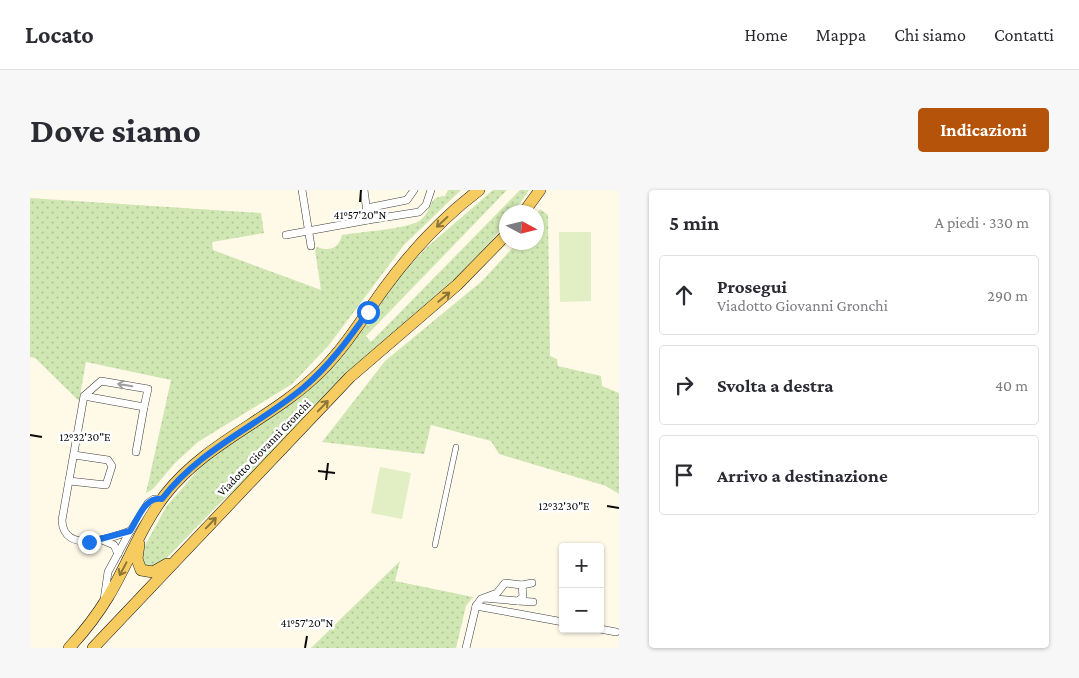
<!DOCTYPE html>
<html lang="it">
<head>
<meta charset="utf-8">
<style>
	:root { --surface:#fff; --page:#f7f7f7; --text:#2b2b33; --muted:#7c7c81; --line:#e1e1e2; --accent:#b45309 }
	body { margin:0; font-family:"Crimson Pro",serif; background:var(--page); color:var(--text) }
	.controls { position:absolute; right:15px; bottom:15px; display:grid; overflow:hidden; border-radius:5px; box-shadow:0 1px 4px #0004 }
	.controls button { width:45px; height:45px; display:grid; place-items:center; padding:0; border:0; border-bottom:1px solid var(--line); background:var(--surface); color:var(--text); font:25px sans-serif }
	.compass { position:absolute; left:469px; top:15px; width:45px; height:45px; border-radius:50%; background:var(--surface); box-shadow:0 1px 4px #0004; rotate:97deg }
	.stop { position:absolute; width:15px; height:15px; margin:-11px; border:4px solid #1a73e8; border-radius:50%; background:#fff }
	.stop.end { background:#1a73e8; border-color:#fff; box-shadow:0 1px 5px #0008 }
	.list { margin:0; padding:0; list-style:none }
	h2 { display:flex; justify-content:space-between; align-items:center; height:65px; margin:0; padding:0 20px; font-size:21px }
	h2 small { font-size:16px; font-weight:400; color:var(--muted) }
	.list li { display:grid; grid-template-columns:32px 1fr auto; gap:15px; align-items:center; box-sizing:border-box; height:80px; margin:0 10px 10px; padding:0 10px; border:1px solid var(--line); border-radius:5px }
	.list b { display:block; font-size:19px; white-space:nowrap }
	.list p { margin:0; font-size:16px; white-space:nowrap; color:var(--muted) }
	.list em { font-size:16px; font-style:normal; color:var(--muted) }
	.icon { flex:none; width:28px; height:28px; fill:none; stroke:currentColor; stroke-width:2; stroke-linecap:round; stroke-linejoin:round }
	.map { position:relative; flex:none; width:589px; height:458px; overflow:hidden; border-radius:5px }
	header { display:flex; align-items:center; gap:30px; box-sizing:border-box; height:70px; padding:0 25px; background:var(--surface); border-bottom:1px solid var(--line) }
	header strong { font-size:24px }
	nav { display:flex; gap:28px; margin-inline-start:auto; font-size:18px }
	.intro { display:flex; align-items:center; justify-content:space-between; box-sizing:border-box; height:120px; padding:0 30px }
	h1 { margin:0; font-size:35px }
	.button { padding:12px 22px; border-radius:5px; background:var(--accent); color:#fff; font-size:18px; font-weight:700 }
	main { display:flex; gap:30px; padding:0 30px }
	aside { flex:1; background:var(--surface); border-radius:5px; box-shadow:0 1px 4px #0004 }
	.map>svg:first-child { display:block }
	.grass { fill:url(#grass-dots) }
	.pitch { fill:#e2efc5 }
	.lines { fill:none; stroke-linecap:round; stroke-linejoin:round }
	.pedestrian-casing { stroke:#3d3d3d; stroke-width:6 }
	.minor-casing { stroke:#3d3d3d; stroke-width:8 }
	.primary-casing { stroke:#1b1b1b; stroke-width:12 }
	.pedestrian { stroke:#fff; stroke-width:5 }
	.minor { stroke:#fff; stroke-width:7 }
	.primary { stroke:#f6cc60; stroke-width:11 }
	.oneway { stroke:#8c7539 }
	.oneway2 { stroke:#9d9d9d }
	.route { stroke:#1a73e8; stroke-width:6 }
	.ticks { fill:none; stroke:#0a0a0a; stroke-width:2 }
	.labels { text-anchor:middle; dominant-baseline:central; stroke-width:5; stroke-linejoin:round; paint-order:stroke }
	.street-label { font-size:12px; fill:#0a0a0a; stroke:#fff }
	.ticks-label { font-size:12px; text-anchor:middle; fill:#0a0a0a; stroke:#fff; stroke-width:5; stroke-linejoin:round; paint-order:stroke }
</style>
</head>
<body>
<header>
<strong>Locato</strong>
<nav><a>Home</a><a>Mappa</a><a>Chi siamo</a><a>Contatti</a></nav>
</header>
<div class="intro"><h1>Dove siamo</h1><a class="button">Indicazioni</a></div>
<main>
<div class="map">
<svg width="589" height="458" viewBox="0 0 589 458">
	<defs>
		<pattern id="grass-dots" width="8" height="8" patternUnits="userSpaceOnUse" patternTransform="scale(1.25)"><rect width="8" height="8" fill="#d0e7b3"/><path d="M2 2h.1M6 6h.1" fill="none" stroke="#b1c599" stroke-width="1.8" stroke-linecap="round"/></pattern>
	</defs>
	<rect width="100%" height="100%" fill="#fff9e8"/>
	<g class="grass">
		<path d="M418,0H431L374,55L299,155L262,194L168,252L145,273L123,299L116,303L141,190L56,172L49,211L5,168L0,167V8L231,23L234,43L182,52L183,60L291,100L285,60L287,57C300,62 309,58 312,45C329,42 376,39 389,31C404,21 396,7 415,6Z"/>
		<path d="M463,0H477L336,146L341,152L490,0H499L484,22H477L476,33L441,76L186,317L128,377L115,379L110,366L112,361L136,317L180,266L250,220L396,58Z"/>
		<path d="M510,19L518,25L520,166L527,169L528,176L571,186L572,196L589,203V304L576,296L469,264L461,251L401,235L394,264L292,252L355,171L452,91L487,53L507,52V24Z"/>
		<path d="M370,371L365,391L443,407L436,416L426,458H281Z"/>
	</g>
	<g class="pitch">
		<path d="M529,42H561V111L530,112Z"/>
		<path d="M350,277L381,283L372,329L341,323Z"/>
	</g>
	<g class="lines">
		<g class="pedestrian-casing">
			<path id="pedestrian" d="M405,355L426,257"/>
		</g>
		<g class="minor-casing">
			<g id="minor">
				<path d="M272,0L281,56"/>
				<path d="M334,0L338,30L389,22L396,15L401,0"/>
				<path d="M337,18L377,10L384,0"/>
				<path d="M256,45L338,30"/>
				<path d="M54,206L114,217L118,199L71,191L54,206L32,330C33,365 82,348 100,341"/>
				<path d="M106,262L114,217"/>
				<path d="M39,291L76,295L82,276L78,270L44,265"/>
				<path d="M72,350L84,355L88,364"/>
				<path d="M492,395L502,393"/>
				<path d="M74,410L78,382L98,345L118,313L124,309H133"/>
				<path d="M488,411L503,412"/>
				<path d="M446,416L451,409L467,403L475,393L492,395L493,407L488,411L454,408"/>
				<path d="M570,439L586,442"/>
				<path d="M436,458L446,416L533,432"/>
			</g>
		</g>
		<g class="primary-casing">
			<g id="primary">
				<path d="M494,22L510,0"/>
				<path d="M109,354L107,369L111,380L123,382L137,374"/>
				<path d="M39,458C54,442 67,425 78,407C98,374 111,336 135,305C177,251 243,229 291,181C315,157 333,128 353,100C380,63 412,28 449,0"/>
				<path d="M63,458L320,187L427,95L477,44"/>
			</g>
		</g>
		<use href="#pedestrian" class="pedestrian"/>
		<use href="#minor" class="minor"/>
		<use href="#primary" class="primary"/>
	</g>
	<defs><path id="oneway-shaft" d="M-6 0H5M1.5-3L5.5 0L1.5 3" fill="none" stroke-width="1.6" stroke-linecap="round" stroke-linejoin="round" transform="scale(1.25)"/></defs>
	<g class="oneway">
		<use href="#oneway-shaft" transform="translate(412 32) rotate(137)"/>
		<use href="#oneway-shaft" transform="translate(414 107) rotate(-40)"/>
		<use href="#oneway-shaft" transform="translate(293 216) rotate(-46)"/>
		<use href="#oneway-shaft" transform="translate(181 333) rotate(-46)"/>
		<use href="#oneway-shaft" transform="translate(93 379) rotate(118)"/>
	</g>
	<use class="oneway2" href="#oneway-shaft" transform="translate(95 195) rotate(-170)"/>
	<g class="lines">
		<path class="route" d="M59,352L100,341C108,329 115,306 132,309C170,259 226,237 273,198C299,176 318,150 338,122"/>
	</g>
	<path class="ticks" d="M330,12L331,0M0,245L12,247M288,281L305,283M296,290L298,273M577,316L589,318M275,458L277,446"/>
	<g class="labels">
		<g class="street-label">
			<text transform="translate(234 258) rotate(-46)">Viadotto Giovanni Gronchi</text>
		</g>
	</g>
	<g class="ticks-label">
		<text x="330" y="29">41°57'20"N</text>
		<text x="55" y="251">12°32'30"E</text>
		<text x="534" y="320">12°32'30"E</text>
		<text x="277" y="437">41°57'20"N</text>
	</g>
</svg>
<div class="controls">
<button>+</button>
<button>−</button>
</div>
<svg class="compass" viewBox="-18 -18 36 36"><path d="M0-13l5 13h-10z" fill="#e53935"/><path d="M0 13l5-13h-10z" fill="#7c7c81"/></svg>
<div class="stop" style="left:338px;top:122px"></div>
<div class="stop end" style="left:59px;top:352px"></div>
</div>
<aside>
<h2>5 min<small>A piedi · 330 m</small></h2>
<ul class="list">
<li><svg class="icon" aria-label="ahead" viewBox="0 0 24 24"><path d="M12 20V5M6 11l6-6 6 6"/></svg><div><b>Prosegui</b><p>Viadotto Giovanni Gronchi</p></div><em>290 m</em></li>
<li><svg class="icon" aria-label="right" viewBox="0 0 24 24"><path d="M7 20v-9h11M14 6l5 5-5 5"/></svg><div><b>Svolta a destra</b></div><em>40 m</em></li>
<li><svg class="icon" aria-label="arrive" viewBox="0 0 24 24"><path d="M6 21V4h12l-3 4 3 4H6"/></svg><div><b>Arrivo a destinazione</b></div></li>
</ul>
</aside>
</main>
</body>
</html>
